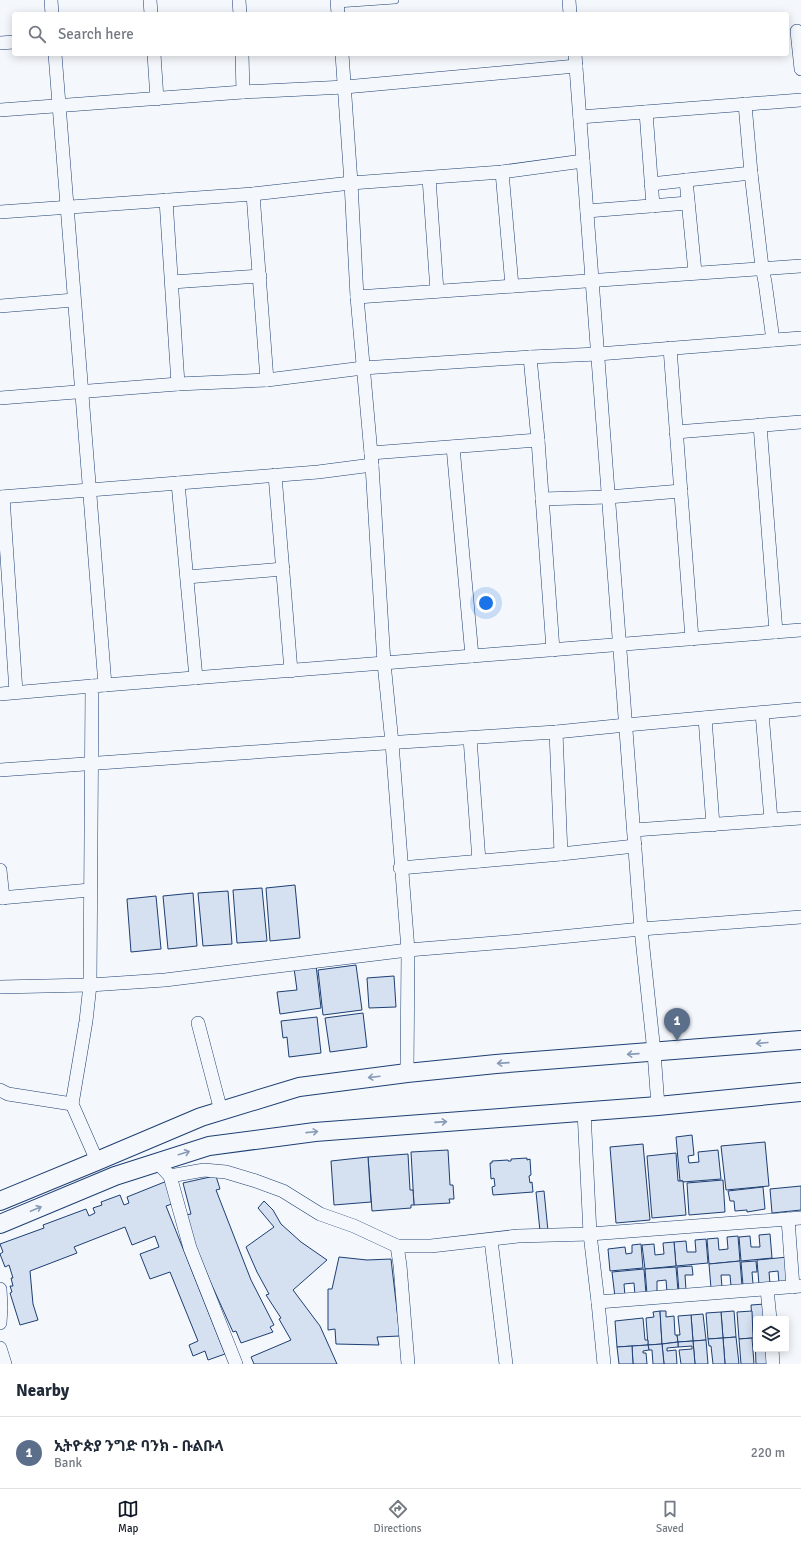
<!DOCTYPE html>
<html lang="en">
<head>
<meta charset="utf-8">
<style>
	:root { --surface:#fff; --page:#f6f6f7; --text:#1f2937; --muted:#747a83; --line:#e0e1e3; --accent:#111827 }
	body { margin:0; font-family:Signika,"Noto Sans Ethiopic",sans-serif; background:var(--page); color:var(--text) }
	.controls { position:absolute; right:12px; bottom:12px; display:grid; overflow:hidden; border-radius:4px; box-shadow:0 2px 10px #0003 }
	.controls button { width:36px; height:36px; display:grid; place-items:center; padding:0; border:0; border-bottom:1px solid var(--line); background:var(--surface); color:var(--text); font:20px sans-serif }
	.you { position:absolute; left:486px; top:603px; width:14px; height:14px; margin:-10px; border:3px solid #fff; border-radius:50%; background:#1a73e8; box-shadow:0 0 0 6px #1a73e833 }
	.badge { display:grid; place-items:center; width:26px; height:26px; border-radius:50%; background:var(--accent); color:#fff; font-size:13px; font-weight:700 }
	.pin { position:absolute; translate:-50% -33px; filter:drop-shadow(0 1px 2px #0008) }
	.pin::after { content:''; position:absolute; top:21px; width:14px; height:12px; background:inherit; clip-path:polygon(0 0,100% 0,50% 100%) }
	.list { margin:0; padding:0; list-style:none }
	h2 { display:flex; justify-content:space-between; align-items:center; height:52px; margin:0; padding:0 16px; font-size:17px }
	h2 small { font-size:13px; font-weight:400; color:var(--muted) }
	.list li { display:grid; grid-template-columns:26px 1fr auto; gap:12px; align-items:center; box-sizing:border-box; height:72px; padding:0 16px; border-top:1px solid var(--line) }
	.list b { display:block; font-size:15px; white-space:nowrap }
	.list p { margin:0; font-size:13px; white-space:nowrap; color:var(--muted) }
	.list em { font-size:13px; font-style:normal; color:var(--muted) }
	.icon { flex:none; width:22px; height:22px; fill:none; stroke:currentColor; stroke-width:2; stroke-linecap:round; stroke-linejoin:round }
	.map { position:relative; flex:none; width:801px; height:1364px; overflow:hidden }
	.search { position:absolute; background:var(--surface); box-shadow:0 2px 10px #0003; left:12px; right:12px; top:12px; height:44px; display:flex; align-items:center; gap:10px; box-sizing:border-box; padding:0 14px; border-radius:4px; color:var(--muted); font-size:15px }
	.sheet { height:124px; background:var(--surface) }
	nav { display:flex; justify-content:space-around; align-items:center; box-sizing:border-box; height:56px; border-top:1px solid var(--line); background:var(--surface); font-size:11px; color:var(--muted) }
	nav a { display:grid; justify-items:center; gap:2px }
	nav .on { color:var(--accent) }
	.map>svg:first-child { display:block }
	.building { fill:#d5e0f0; stroke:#1d3f73 }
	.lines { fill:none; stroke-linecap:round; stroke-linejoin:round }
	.service-casing { stroke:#1d3f73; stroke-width:8 }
	.minor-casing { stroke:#1d3f73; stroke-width:14 }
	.secondary-casing { stroke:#1d3f73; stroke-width:20 }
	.service { stroke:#f4f7fb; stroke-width:7 }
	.minor { stroke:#f4f7fb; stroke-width:13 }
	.secondary { stroke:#f4f7fb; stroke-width:18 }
	.oneway { stroke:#889bb7 }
</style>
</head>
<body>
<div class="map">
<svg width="801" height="1364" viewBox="0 0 801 1364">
	<rect width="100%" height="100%" fill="#f4f7fb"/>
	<g class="building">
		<path d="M295,885L300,938L270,941L266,888Z"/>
		<path d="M262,888L267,941L237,943L233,890Z"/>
		<path d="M228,891L232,944L203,946L198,893Z"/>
		<path d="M193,893L197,946L168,949L163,896Z"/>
		<path d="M156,896L161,949L131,952L127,899Z"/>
		<path d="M316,965L321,1008L280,1014L277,992L297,990L294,968Z"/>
		<path d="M356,965L362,1010L323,1015L318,970Z"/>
		<path d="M394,976L396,1007L369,1008L367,978Z"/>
		<path d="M363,1013L367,1047L330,1052L325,1018Z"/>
		<path d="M317,1017L321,1053L289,1057L287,1037L283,1038L281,1021Z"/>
		<path d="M692,1135L694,1155L688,1156L689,1163L699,1162L698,1152L718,1150L721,1179L683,1182V1181H680L676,1137Z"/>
		<path d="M765,1142L769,1186L726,1190L721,1146Z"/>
		<path d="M643,1144L650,1220L616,1223L610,1147Z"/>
		<path d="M448,1150L450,1185H453L454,1199H449L450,1203L414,1205L411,1152Z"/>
		<path d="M676,1153L678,1181H683L686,1215L652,1218L647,1156Z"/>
		<path d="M408,1154L410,1190H413L414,1205H411V1208L372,1211L368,1157Z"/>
		<path d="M368,1157L371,1202L334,1205L331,1161Z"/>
		<path d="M527,1158V1160L530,1159L531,1175L529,1176L530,1183L532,1182L533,1192L493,1195L492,1187L495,1186L494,1178L491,1179L490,1163H492V1161L508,1160V1161H511V1159Z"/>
		<path d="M215,1173L220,1189L216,1190L251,1280L274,1325L270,1327L273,1332L241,1343L236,1331L233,1332L210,1281L190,1232L185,1215L191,1214L183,1183L210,1177L209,1175Z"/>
		<path d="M723,1180L725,1212L689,1215L687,1183Z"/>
		<path d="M167,1181L175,1203L166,1206L225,1354L208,1360L205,1351L193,1356L189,1345L198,1341L170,1272L150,1279L140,1254L159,1247L155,1236L132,1245L125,1227L74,1247L77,1253L30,1271L33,1304L38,1320L20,1325L10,1293L12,1292L10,1286H13L11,1278H13L9,1265L5,1267L0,1254L3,1252L0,1244L44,1228L43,1225L86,1209L89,1216L95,1213L93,1208L102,1205L101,1202L120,1195L124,1205L129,1203L127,1197Z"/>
		<path d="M801,1186V1210L772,1213L770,1189Z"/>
		<path d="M763,1187L765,1209L747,1212V1210L735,1211L734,1201H730L728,1191Z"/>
		<path d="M544,1191L548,1231H540L536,1192Z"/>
		<path d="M264,1201L273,1210L281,1224L301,1242L327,1260L293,1290L320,1326L337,1364H254L251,1357L291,1340L279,1319L281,1318L266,1295L269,1294L257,1272L246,1247L274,1227L258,1208Z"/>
		<path d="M770,1234L772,1258L741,1261L739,1237L750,1236L751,1247H760L759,1235Z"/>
		<path d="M738,1236L740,1261L709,1264L707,1239L718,1238L719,1250L728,1249L727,1237Z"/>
		<path d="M706,1239L708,1263L676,1266L674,1242L686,1241L687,1252H696L695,1240Z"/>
		<path d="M674,1242L676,1266L645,1269L642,1245L654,1244L655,1255L664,1254L663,1243Z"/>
		<path d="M641,1244L643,1268L610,1271L608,1249L625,1247L626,1254L632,1253V1245Z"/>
		<path d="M339,1257L367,1260L391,1259L400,1336L377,1337L379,1345L336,1344L335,1329L328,1330V1289H332Z"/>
		<path d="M788,1257L790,1282L779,1283L778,1271L769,1272L770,1284L759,1285L757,1260Z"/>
		<path d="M740,1261L742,1286H731L730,1275H721L722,1287L711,1288L709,1264Z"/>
		<path d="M756,1261L757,1272H752L753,1284L743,1285L741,1262Z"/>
		<path d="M692,1266L693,1275H685L686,1290L679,1291L677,1267Z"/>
		<path d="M676,1267L678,1291L667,1292L666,1280L657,1281V1293L647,1294L645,1269Z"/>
		<path d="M644,1269L646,1294L635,1295L634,1283L624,1284L625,1296L615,1297L612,1272Z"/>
		<path d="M765,1304L766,1319H756V1335H753L751,1305Z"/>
		<path d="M660,1311L662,1344L648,1345L646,1318L654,1317L653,1312Z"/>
		<path d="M660,1311H666V1317L674,1316L675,1335H677L678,1342L662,1344Z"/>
		<path d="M734,1311L736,1337L723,1338L721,1312Z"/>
		<path d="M752,1311L753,1338L739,1339L737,1312Z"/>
		<path d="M721,1312L723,1338L708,1339L706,1313Z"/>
		<path d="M703,1314L706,1340L693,1341L691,1315Z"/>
		<path d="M691,1315L693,1341L678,1342L677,1335H680L678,1316Z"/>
		<path d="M643,1318L645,1340H648V1345L617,1347L615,1321Z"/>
		<path d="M736,1337L739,1364H725L723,1338Z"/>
		<path d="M723,1338L725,1364H713L711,1346H709L708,1339Z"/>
		<path d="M752,1338L754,1364H741L739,1339Z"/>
		<path d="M756,1338V1349H770L771,1364H756L755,1339Z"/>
		<path d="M706,1340L708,1364H695L693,1341Z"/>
		<path d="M693,1341L695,1364H681L679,1350L692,1349V1346L678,1347V1342Z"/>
		<path d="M678,1342V1347L667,1348V1351L676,1350L677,1364H664L662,1344Z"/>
		<path d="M662,1344L664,1364H653L652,1350H649L648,1345Z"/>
		<path d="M648,1345L649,1350L643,1351V1353H646L647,1364H633L632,1346Z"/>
		<path d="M632,1346L633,1364H619L617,1347Z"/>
	</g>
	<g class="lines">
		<g class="service-casing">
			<path id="service" d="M337,4L395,0"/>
		</g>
		<g class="minor-casing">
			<g id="minor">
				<path d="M51,0L52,14"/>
				<path d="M150,0L151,14"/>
				<path d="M239,0L240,14"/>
				<path d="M337,0L338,14"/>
				<path d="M569,0L570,14"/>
				<path d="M797,31L801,69"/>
				<path d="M0,43L14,42"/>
				<path d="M55,54L105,685L92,686L90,985L86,1021L72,1104L97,1161"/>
				<path d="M154,54L157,99"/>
				<path d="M242,54L243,92"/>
				<path d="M342,54L351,183L357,297L372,465L384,663L392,743L408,950L407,1073"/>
				<path d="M575,54L641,929L654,1052L658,1106"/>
				<path d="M745,104L751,173L762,267L765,282L773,340"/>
				<path d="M0,110L243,92L345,87L576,66"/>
				<path d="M646,112L653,206"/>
				<path d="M580,117L801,100"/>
				<path d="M502,172L512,286"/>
				<path d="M429,178L437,291"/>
				<path d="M686,180L695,272"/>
				<path d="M651,184L751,173"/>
				<path d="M253,194L267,380"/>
				<path d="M166,200L178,384"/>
				<path d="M587,211L688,203"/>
				<path d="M0,212L253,194L351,183L502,172L583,161"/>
				<path d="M172,282L260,276"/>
				<path d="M357,297L801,266"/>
				<path d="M0,306L74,300"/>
				<path d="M670,348L692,639"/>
				<path d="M530,357L538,440L553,650"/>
				<path d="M0,398L178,384L267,380L363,368L530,357L598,354L801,338"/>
				<path d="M760,425L776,632"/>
				<path d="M676,432L801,422"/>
				<path d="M453,447L472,656"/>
				<path d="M371,453L538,440"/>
				<path d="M275,475L291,671"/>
				<path d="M178,483L196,678"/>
				<path d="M0,497L318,472L372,465"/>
				<path d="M3,497L16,692"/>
				<path d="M542,499L608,497L681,491"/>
				<path d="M187,577L283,569"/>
				<path d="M105,685L801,630"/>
				<path d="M0,694L92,686"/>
				<path d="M762,713L771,820"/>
				<path d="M705,718L713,825"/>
				<path d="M556,732L561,854"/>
				<path d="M470,738L479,861"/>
				<path d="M0,770L339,746L556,732L626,725L801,709"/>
				<path d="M634,830L801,818"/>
				<path d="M400,868L561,854L635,846"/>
				<path d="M0,870L3,898"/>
				<path d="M0,898L90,890"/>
				<path d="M0,987L90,985L165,980L408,950L520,941L641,929L801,917"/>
				<path d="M198,1023L221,1111"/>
				<path d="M0,1090L8,1094L72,1104"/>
				<path d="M584,1111L590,1234L598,1302L604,1364"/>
				<path d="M157,1162L170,1176L204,1170L226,1172L256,1181L283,1191L320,1214L354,1226L397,1246L400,1265L408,1364"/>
				<path d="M170,1176L190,1248L236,1364"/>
				<path d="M788,1219L793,1287"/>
				<path d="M491,1240L506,1364"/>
				<path d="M397,1246H431L518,1236L590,1234L801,1218"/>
				<path d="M0,1289L1,1307L0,1323"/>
				<path d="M767,1289L770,1319"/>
				<path d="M598,1302L801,1286"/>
				<path d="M0,1348L5,1364"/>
				<path d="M772,1349L773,1364"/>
			</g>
		</g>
		<g class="secondary-casing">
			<g id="secondary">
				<path d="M0,1201L97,1161L201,1117L299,1087L407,1073L496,1064L801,1040"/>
				<path d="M0,1224L115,1176L209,1146L315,1132L658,1106L801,1092"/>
			</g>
		</g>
		<use href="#service" class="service"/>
		<use href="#minor" class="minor"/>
		<use href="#secondary" class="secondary"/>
	</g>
	<defs><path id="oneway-shaft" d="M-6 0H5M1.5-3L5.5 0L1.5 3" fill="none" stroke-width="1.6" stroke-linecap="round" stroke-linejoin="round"/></defs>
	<g class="oneway">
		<use href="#oneway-shaft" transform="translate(762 1043) rotate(175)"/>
		<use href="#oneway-shaft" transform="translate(633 1054) rotate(176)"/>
		<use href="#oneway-shaft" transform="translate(503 1063) rotate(176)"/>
		<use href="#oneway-shaft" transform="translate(374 1077) rotate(173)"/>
		<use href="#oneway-shaft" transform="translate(441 1122) rotate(-4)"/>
		<use href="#oneway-shaft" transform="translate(312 1132) rotate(-6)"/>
		<use href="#oneway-shaft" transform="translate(184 1153) rotate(-17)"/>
		<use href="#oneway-shaft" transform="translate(36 1209) rotate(-23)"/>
	</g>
</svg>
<div class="controls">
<button><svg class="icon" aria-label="layers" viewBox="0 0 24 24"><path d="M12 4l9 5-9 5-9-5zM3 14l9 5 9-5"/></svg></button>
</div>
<div class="you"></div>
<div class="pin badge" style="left:677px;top:1041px;background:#5c6f8a">1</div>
<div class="search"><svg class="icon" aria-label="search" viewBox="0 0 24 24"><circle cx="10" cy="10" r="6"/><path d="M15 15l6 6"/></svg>Search here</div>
</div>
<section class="sheet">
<h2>Nearby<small></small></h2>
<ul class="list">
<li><span class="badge" style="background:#5c6f8a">1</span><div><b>ኢትዮጵያ ንግድ ባንክ - ቡልቡላ</b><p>Bank</p></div><em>220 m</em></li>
</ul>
</section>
<nav>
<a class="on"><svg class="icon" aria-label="map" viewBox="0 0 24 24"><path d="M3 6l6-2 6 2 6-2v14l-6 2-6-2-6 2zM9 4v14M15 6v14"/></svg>Map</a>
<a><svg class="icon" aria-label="directions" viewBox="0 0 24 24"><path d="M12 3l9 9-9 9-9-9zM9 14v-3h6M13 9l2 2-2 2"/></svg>Directions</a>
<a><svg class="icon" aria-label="saved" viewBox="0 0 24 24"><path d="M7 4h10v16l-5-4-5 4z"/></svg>Saved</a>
</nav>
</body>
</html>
